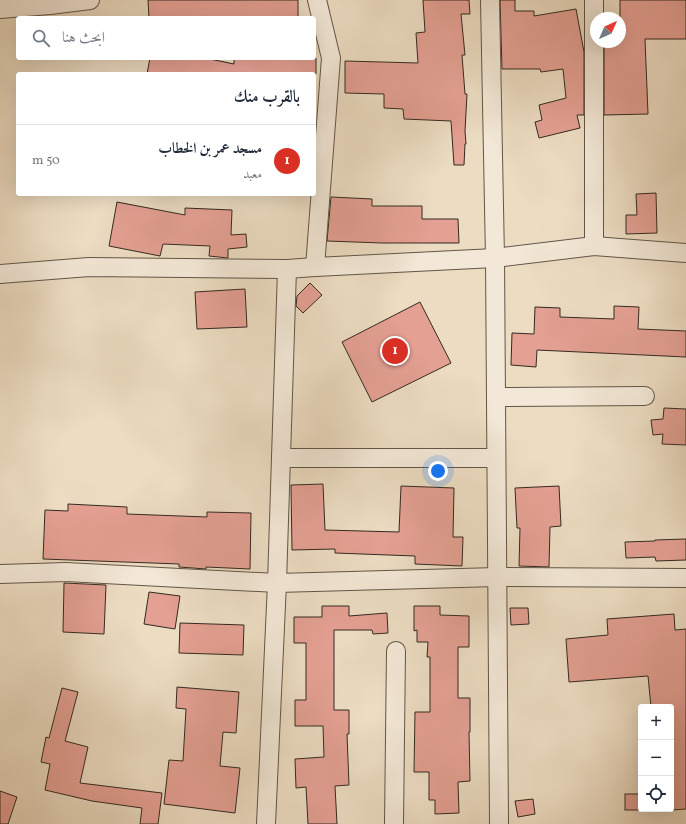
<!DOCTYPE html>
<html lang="ar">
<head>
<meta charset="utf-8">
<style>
	:root { --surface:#fff; --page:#f6f6f7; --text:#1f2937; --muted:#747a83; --line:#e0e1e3; --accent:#d93025 }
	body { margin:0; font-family:Vollkorn,Amiri,serif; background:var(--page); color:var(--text); direction:rtl }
	.controls { position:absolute; right:12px; bottom:12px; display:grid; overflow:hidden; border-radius:4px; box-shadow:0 4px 16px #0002 }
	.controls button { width:36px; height:36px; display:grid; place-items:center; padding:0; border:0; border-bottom:1px solid var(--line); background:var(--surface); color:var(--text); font:20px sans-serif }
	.compass { position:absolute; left:590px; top:12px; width:36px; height:36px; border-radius:50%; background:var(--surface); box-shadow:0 4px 16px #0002; rotate:45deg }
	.you { position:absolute; left:438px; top:471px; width:14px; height:14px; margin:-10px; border:3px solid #fff; border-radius:50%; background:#1a73e8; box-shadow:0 0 0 6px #1a73e833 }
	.badge { display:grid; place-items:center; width:26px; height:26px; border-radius:50%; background:var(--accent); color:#fff; font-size:13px; font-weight:700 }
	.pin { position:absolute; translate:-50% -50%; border:2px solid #fff; box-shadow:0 1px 4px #0006 }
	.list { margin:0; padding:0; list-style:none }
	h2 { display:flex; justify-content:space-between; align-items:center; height:52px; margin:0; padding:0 16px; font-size:17px }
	h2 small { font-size:13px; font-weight:400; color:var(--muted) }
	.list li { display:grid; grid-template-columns:26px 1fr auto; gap:12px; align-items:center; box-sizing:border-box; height:72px; padding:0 16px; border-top:1px solid var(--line) }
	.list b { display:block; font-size:15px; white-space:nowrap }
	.list p { margin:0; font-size:13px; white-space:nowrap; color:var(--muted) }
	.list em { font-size:13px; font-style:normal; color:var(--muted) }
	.icon { flex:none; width:22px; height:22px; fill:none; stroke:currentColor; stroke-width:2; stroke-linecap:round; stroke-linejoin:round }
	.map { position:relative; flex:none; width:686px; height:824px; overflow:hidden; direction:ltr }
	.search { position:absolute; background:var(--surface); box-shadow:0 4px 16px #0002; left:16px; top:16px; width:300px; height:44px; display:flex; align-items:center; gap:10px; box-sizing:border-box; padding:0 14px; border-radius:4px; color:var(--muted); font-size:15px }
	.panel { position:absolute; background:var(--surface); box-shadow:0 4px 16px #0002; left:16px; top:72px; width:300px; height:124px; border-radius:4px; direction:rtl }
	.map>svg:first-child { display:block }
	.building { fill:#e4a093; stroke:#332a20 }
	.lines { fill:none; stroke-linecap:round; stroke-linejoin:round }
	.minor-casing { stroke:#615648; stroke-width:20 }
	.minor { stroke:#f3e8d7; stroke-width:18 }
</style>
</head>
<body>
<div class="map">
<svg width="686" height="824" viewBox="0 0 686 824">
	<rect width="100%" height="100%" fill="#ecdcc2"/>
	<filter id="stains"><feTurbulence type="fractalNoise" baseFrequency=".005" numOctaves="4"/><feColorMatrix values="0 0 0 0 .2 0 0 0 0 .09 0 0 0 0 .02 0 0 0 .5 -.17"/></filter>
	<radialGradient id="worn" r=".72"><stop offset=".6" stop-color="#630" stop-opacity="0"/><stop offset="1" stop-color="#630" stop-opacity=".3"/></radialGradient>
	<g class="building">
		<path d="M148,0H298V18H149Z"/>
		<path d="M423,0H469L470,14H461L465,55H462L465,94H467L465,131L466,144H465L464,165H454L451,121L404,119L403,109L384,108V94L345,93V61L418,63L416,33L425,32Z"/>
		<path d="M500,0H515V11H534V16L576,9L584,52V115H577L580,128L539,138L535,122L542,120L539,105L566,98L563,69L541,72L540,69H502Z"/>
		<path d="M620,0H686V39H645L648,114L604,115V42H620Z"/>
		<path d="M150,58H205L234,64V58H316V74H147Z"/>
		<path d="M656,193L657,233L626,234V215H637L636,194Z"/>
		<path d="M331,197L372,199V206H422V219H458L459,243H382L327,241Z"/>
		<path d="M117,202L185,215V208L232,210L231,235L246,234L247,247L228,249V258L209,256L210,246L163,244L160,256L109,246Z"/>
		<path d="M310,283L322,295L303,313L296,306L297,296Z"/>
		<path d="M245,289L247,327L197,329L195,292Z"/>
		<path d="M420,302L451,363L372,402L342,342Z"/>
		<path d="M614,306L639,307L638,329L686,331V357L537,350L536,367L511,365L512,333L534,334L535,307L560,308V317L614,319Z"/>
		<path d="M664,408L686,409V445L662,444L663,434L653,435L651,420L663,419Z"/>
		<path d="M323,484L325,530L399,532L401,486L454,488L453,537H463L462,566L415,564V556L335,553V549L292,550L291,485Z"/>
		<path d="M559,486L561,526L550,527L549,567L519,566L520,528H517L515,488Z"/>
		<path d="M68,504L127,507V514L207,517V512L251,513L250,569L206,567V569L179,567V564L43,559L45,510L68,511Z"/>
		<path d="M686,539V560L656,561L655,557L626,558L625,542L655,541V540Z"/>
		<path d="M64,583L106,585L104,634L63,632Z"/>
		<path d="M149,592L180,596L175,629L144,624Z"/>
		<path d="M322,606H349V616L387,613L388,633L373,634L372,630H334V710H349V734H347L349,785L335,786L337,824H308L306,787L296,788L295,759L324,757L323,726H295V700H306V643H294V617H322Z"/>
		<path d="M414,606H440V615L469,616V647H458V698H470V732H469L470,781L458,782L459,813L435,814V800H429V772H414L415,712H430V657H427L428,642H417V630L414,631Z"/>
		<path d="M510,608H528L529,624L511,625Z"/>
		<path d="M674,614L675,630L686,629V809L671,810V707H651L648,676L569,682L566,639L608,635L607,619Z"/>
		<path d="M180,623L244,625L243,655L179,653Z"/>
		<path d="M177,687L239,692L236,733L223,732L220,766L240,768L235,813L164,804L169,760L183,761L186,709L176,708Z"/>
		<path d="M62,688L78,692L65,741L88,747L80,783L162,793L158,824H140L142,808L92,801L45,790L50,764L41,762L46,737L49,738Z"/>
		<path d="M0,791L17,797L8,824H0Z"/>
		<rect x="625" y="794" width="16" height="16"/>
		<path d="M533,799L535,814L518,817L515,801Z"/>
	</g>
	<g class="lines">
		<g class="minor-casing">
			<g id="minor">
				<path d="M490,0L495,258L499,824"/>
				<path d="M594,0V246"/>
				<path d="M0,9L50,5L90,0"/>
				<path d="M315,267L331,58L317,0"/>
				<path d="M0,274L89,267L287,269L315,267L495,258L594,246L686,253"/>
				<path d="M496,397L645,396"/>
				<path d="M281,458H496"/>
				<path d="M0,574L66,572L277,583L497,577L686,578"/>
				<path d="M266,824L277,583L287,269"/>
				<path d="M394,824L396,651"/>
			</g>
		</g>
		<use href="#minor" class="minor"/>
	</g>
	<rect width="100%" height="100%" filter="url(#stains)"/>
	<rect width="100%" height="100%" fill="url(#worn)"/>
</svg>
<div class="controls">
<button>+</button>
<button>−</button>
<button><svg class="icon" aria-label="locate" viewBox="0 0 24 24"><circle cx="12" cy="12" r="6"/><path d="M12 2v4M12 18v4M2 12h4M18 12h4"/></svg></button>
</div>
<svg class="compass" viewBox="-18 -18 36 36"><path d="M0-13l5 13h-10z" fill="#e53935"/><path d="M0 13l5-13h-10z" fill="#747a83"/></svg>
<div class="you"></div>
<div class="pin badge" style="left:395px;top:351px">1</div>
<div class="search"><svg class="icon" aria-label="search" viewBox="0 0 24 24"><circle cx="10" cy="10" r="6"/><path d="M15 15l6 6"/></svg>ابحث هنا</div>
<section class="panel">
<h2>بالقرب منك<small></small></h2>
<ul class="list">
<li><span class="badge">1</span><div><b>مسجد عمر بن الخطاب</b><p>معبد</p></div><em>50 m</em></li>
</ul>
</section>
</div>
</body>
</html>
